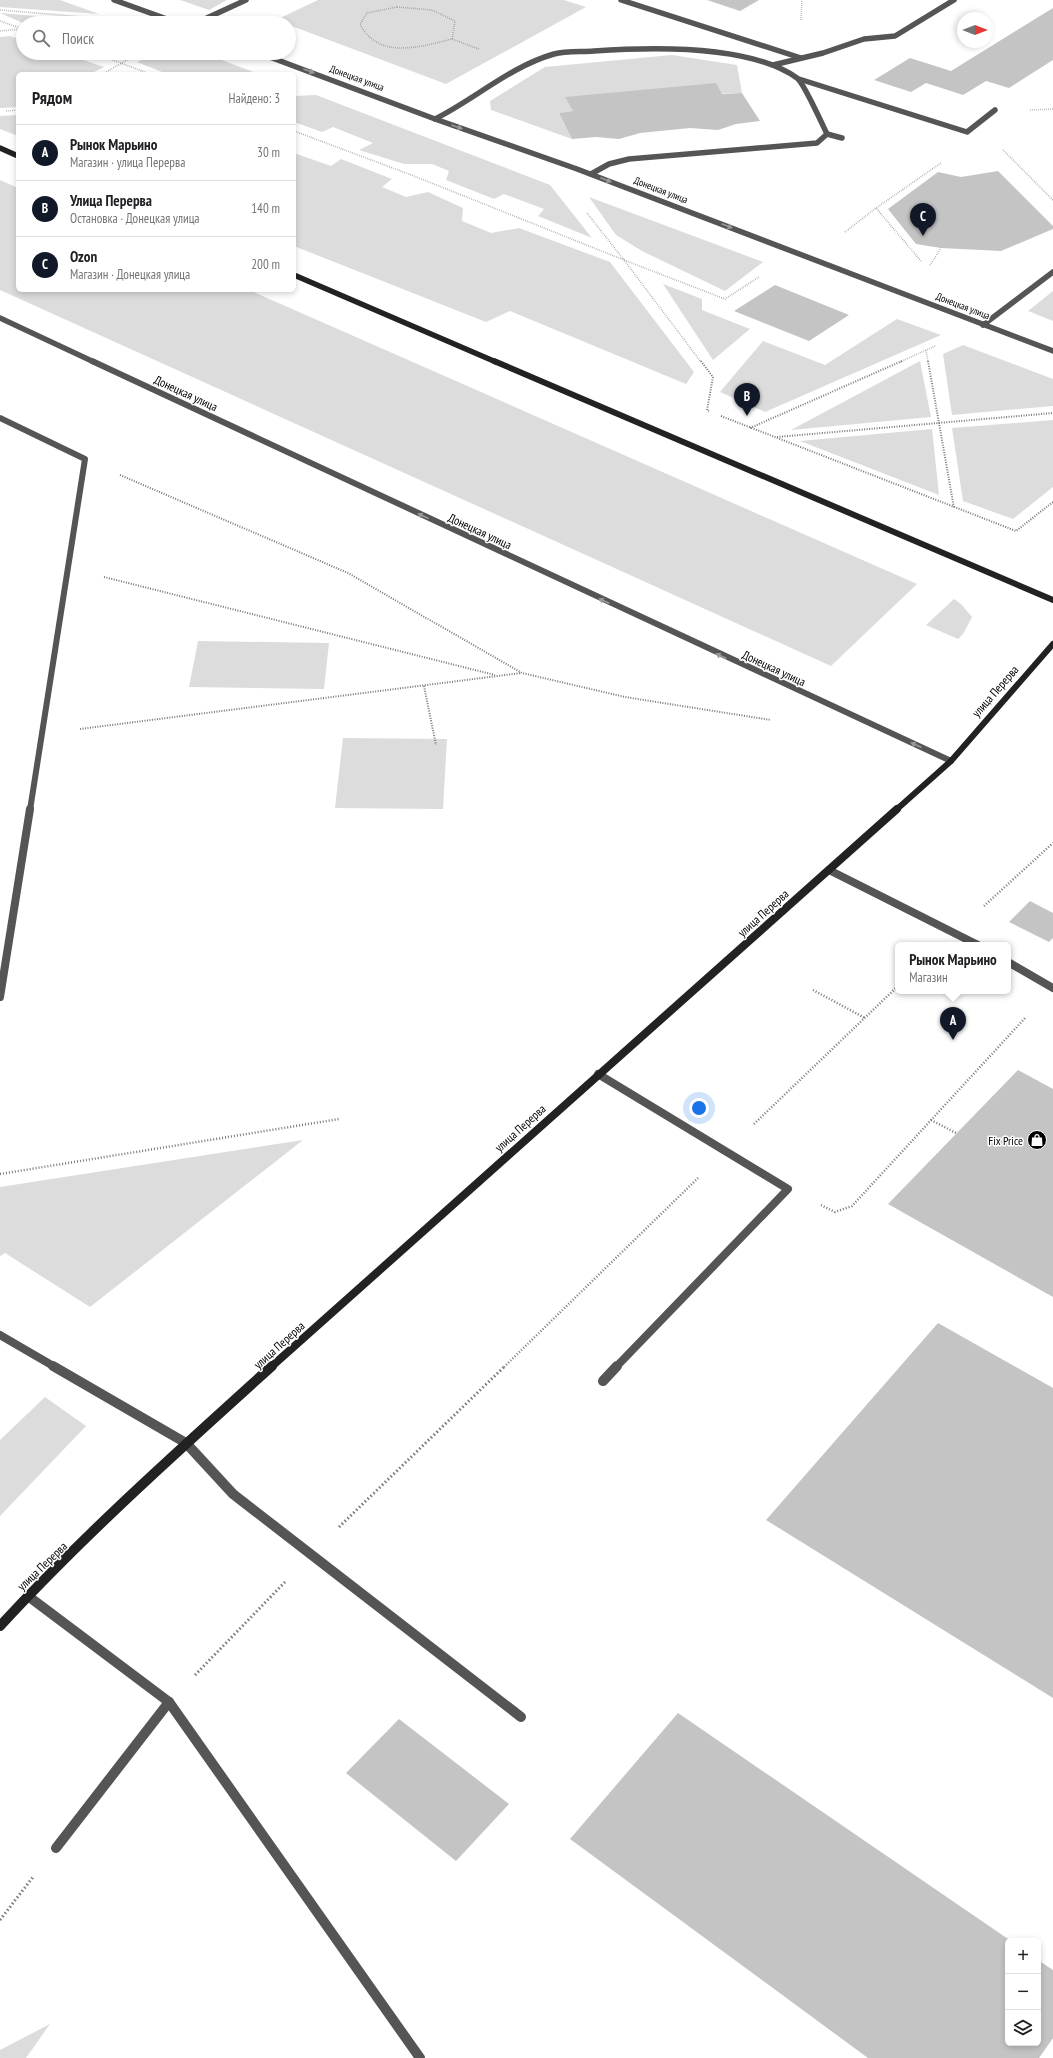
<!DOCTYPE html>
<html lang="ru">
<head>
<meta charset="utf-8">
<style>
	:root { --surface:#fff; --page:#f2f2f2; --text:#202124; --muted:#757577; --line:#e0e0e0; --accent:#111827 }
	body { margin:0; font-family:"PT Sans Narrow",sans-serif; background:var(--page); color:var(--text) }
	.controls { position:absolute; right:12px; bottom:12px; display:grid; overflow:hidden; border-radius:6px; box-shadow:0 2px 6px #0003 }
	.controls button { width:36px; height:36px; display:grid; place-items:center; padding:0; border:0; border-bottom:1px solid var(--line); background:var(--surface); color:var(--text); font:20px sans-serif }
	.compass { position:absolute; left:957px; top:12px; width:36px; height:36px; border-radius:50%; background:var(--surface); box-shadow:0 2px 6px #0003; rotate:90deg }
	.you { position:absolute; left:699px; top:1108px; width:14px; height:14px; margin:-10px; border:3px solid #fff; border-radius:50%; background:#1a73e8; box-shadow:0 0 0 6px #1a73e833 }
	.badge { display:grid; place-items:center; width:26px; height:26px; border-radius:50%; background:var(--accent); color:#fff; font-size:13px; font-weight:700 }
	.pin { position:absolute; translate:-50% -33px; filter:drop-shadow(0 1px 2px #0008) }
	.pin::after { content:''; position:absolute; top:21px; width:14px; height:12px; background:inherit; clip-path:polygon(0 0,100% 0,50% 100%) }
	.popup { position:absolute; left:895px; top:942px; width:116px; height:52px; box-sizing:border-box; display:grid; place-content:center; border-radius:6px; background:var(--surface); filter:drop-shadow(0 1px 3px #0005); font-size:13px; white-space:nowrap; color:var(--muted) }
	.popup b { font-size:15px; color:var(--text) }
	.popup::after { content:''; position:absolute; left:50%; top:100%; margin-left:-8px; border:8px solid transparent; border-top-color:var(--surface) }
	.list { margin:0; padding:0; list-style:none }
	h2 { display:flex; justify-content:space-between; align-items:center; height:52px; margin:0; padding:0 16px; font-size:17px }
	h2 small { font-size:13px; font-weight:400; color:var(--muted) }
	.list li { display:grid; grid-template-columns:26px 1fr auto; gap:12px; align-items:center; box-sizing:border-box; height:56px; padding:0 16px; border-top:1px solid var(--line) }
	.list b { display:block; font-size:15px; white-space:nowrap }
	.list p { margin:0; font-size:13px; white-space:nowrap; color:var(--muted) }
	.list em { font-size:13px; font-style:normal; color:var(--muted) }
	.icon { flex:none; width:22px; height:22px; fill:none; stroke:currentColor; stroke-width:2; stroke-linecap:round; stroke-linejoin:round }
	.map { position:relative; flex:none; width:1053px; height:2058px; overflow:hidden }
	.search { position:absolute; background:var(--surface); box-shadow:0 2px 6px #0003; left:16px; top:16px; width:280px; height:44px; display:flex; align-items:center; gap:10px; box-sizing:border-box; padding:0 14px; border-radius:22px; color:var(--muted); font-size:15px }
	.panel { position:absolute; background:var(--surface); box-shadow:0 2px 6px #0003; left:16px; top:72px; width:280px; height:220px; border-radius:6px }
	.map>svg:first-child { display:block }
	.green { fill:#dcdcdc }
	.building { fill:#c4c4c4 }
	.lines { fill:none; stroke-linecap:round; stroke-linejoin:round }
	.path-far3 { stroke:#777; stroke-width:1.5; stroke-dasharray:0.5 1.5; stroke-linecap:butt }
	.path-far2 { stroke:#777; stroke-width:2; stroke-dasharray:1 1.5; stroke-linecap:butt }
	.path-far1 { stroke:#777; stroke-width:2.5; stroke-dasharray:1 2; stroke-linecap:butt }
	.path { stroke:#777; stroke-width:3; stroke-dasharray:1.5 2.5; stroke-linecap:butt }
	.lane-far3 { stroke:#555; stroke-width:5.5 }
	.lane-far2 { stroke:#555; stroke-width:6 }
	.lane-far1 { stroke:#555; stroke-width:8 }
	.lane { stroke:#555; stroke-width:10 }
	.street-far1 { stroke:#555; stroke-width:5.5 }
	.street { stroke:#555; stroke-width:6 }
	.secondary-far3 { stroke:#222; stroke-width:5.5 }
	.secondary-far2 { stroke:#222; stroke-width:6 }
	.secondary-far1 { stroke:#222; stroke-width:8 }
	.secondary { stroke:#222; stroke-width:10 }
	.oneway { fill:#999 }
	.labels { text-anchor:middle; dominant-baseline:central; stroke-width:3; stroke-linejoin:round; paint-order:stroke }
	.far-street-label { font-size:10px; fill:#000; stroke:#fff }
	.street-label { font-size:12px; fill:#000; stroke:#fff }
	.poi-label { font-size:12px; fill:#000; stroke:#fff; text-anchor:end }
</style>
</head>
<body>
<div class="map">
<svg width="1053" height="2058" viewBox="0 0 1053 2058">
	<rect width="100%" height="100%" fill="#fff"/>
	<g class="green">
		<path d="M0,0H60L99,14L0,7Z"/>
		<path d="M180,0H227L209,10Z"/>
		<path d="M318,0H564L586,7L446,84L289,25V23L276,20Z"/>
		<path d="M0,13L72,19L43,23H23Z"/>
		<path d="M10,36L23,40V53H62L104,67L90,74H18V107L0,108V37Z"/>
		<path d="M160,53H203L259,74H167L137,62Z"/>
		<path d="M672,55L737,65L742,93L566,98L573,111L559,113L572,139L491,110L490,101L545,67Z"/>
		<path d="M316,95L550,185L592,238L538,216L544,209L504,194L494,199L446,180L449,171L432,164H404L359,150L373,143L333,127L322,132L294,122V96Z"/>
		<path d="M18,115V136L0,129V116Z"/>
		<path d="M294,153L331,166L341,159L392,179L382,187L406,197L428,192L463,208L462,221L491,233L519,228L610,262L694,372L686,384L510,311L486,322L294,246Z"/>
		<path d="M0,180L18,188V290H249L917,584L831,666L0,290Z"/>
		<path d="M589,197L763,262L725,291L642,251L616,235Z"/>
		<path d="M663,284L702,299V310L750,329L713,360Z"/>
		<path d="M1053,291V321L1028,311Z"/>
		<path d="M897,319L941,335L765,412L720,392L763,341L825,365Z"/>
		<path d="M963,345L1053,379V406L952,415L943,354Z"/>
		<path d="M920,361L931,417L791,430Z"/>
		<path d="M1053,420V487L1013,519L963,501L952,428Z"/>
		<path d="M932,429L939,495L800,441Z"/>
		<path d="M954,599L961,604L972,617L963,634L958,639L926,625Z"/>
		<path d="M198,641L329,643L324,689L189,687Z"/>
		<path d="M343,738L447,739L443,809L335,808Z"/>
		<path d="M303,1140L90,1307L5,1253L0,1256V1187Z"/>
		<path d="M45,1397L86,1426L0,1516V1440Z"/>
		<path d="M50,2024L26,2058H0V2050Z"/>
	</g>
	<g class="building">
		<path d="M707,0H759L740,11Z"/>
		<path d="M1053,8V60L1009,88L986,81L963,95L926,83L911,92L874,80L910,58L951,71Z"/>
		<path d="M716,83L722,94L742,93L760,121L736,124L718,130L690,128L640,133L619,139L596,137L572,139L559,113L573,111L565,97Z"/>
		<path d="M998,171L1053,226V229L1001,251L941,248L916,244L888,209L938,172L961,177Z"/>
		<path d="M775,285L849,315L809,341L734,311Z"/>
		<path d="M1030,901L1053,913V938L1049,942L1009,922Z"/>
		<path d="M1018,1070L1053,1089V1297L888,1204Z"/>
		<path d="M938,1323L1053,1388V1698L766,1520Z"/>
		<path d="M678,1713L1011,1941H1008V2043H1038V1960L1053,1970V2038L1039,2058H868L570,1839Z"/>
		<path d="M399,1719L509,1804L456,1861L346,1773Z"/>
	</g>
	<g class="lines">
		<g class="path-far3">
			<path d="M397,7L432,10L455,21L452,39C420,47 378,60 360,24L367,13Z"/>
			<path d="M0,10L83,17"/>
			<path d="M801,20L802,0"/>
			<path d="M0,21L23,29"/>
			<path d="M66,23L86,21"/>
			<path d="M0,31L21,29"/>
			<path d="M452,39L479,49"/>
			<path d="M94,53L150,74"/>
			<path d="M103,74L139,53"/>
			<path d="M1030,110L1053,109"/>
			<path d="M6,111L18,110"/>
			<path d="M294,131L414,176L624,260L701,362"/>
			<path d="M1003,150L1053,200"/>
			<path d="M587,213L624,260L725,299L759,277"/>
			<path d="M845,232L876,208"/>
			<path d="M921,261L876,208L941,163"/>
			<path d="M930,265L941,248"/>
			<path d="M926,350L928,362"/>
			<path d="M900,362L935,346"/>
		</g>
		<g class="path-far2">
			<path d="M701,361L713,377L707,410L709,411"/>
			<path d="M928,361L954,508"/>
			<path d="M721,416L1016,531L1053,502"/>
			<path d="M750,428L902,361"/>
			<path d="M777,437L1053,413"/>
			<path d="M120,475L348,573L522,673L625,697L771,720"/>
			<path d="M104,577L495,675"/>
			<path d="M424,686L436,745"/>
			<path d="M80,729L521,673"/>
		</g>
		<g class="path-far1">
			<path d="M984,906L1053,843"/>
			<path d="M813,990L865,1018"/>
			<path d="M931,1120L956,1133"/>
			<path d="M754,1124L898,986"/>
			<path d="M0,1174L339,1119"/>
			<path d="M821,1205L835,1212L852,1206L1026,1017"/>
			<path d="M504,1367L698,1178"/>
		</g>
		<g class="path">
			<path d="M339,1527L505,1366"/>
			<path d="M195,1675L285,1582"/>
			<path d="M0,1920L33,1877"/>
		</g>
		<g class="lane-far3">
			<path d="M621,0L801,58"/>
			<path d="M196,23L246,0"/>
			<path d="M773,65L823,53L864,39L895,36L954,0"/>
			<path d="M799,79L967,132L995,110"/>
			<path d="M435,119C475,99 511,66 554,54C566,51 581,52 594,51C651,47 749,44 797,78C804,83 822,124 827,134L817,143L629,159L609,164L591,174"/>
			<path d="M827,134L842,138"/>
			<path d="M983,325L1053,272"/>
		</g>
		<path class="lane-far2" d="M0,418L85,459L30,810"/>
		<g class="lane-far1">
			<path d="M829,870L978,945"/>
			<path d="M1008,962L1053,988"/>
			<path d="M0,997L30,809"/>
			<path d="M598,1074L788,1189L616,1367"/>
			<path d="M0,1335L55,1367"/>
		</g>
		<g class="lane">
			<path d="M53,1366L186,1443L233,1494L521,1717"/>
			<path d="M603,1381L617,1366"/>
			<path d="M28,1596L169,1702L420,2058"/>
			<path d="M56,1848L169,1702"/>
		</g>
		<g class="street-far1">
			<path d="M114,0L178,23"/>
			<path d="M259,53L435,119L577,169L1053,351"/>
			<path d="M0,318L94,362"/>
		</g>
		<path class="street" d="M92,361L951,761"/>
		<g class="secondary-far3">
			<path d="M0,148L18,156"/>
			<path d="M294,275L496,362"/>
		</g>
		<g class="secondary-far2">
			<path d="M494,361L1053,600"/>
			<path d="M896,810L951,761L1053,644"/>
		</g>
		<path class="secondary-far1" d="M271,1367L897,809"/>
		<path class="secondary" d="M0,1626C85,1534 179,1450 272,1366"/>
	</g>
	<defs><path id="oneway-solid" d="M-6-.8H1V-3.2L6.5 0L1 3.2V.8H-6Z"/></defs>
	<g class="oneway">
		<use href="#oneway-solid" transform="translate(309 71) rotate(20)"/>
		<use href="#oneway-solid" transform="translate(457 127) rotate(19)"/>
		<use href="#oneway-solid" transform="translate(606 180) rotate(21)"/>
		<use href="#oneway-solid" transform="translate(727 226) rotate(21)"/>
		<use href="#oneway-solid" transform="translate(423 516) rotate(-155)"/>
		<use href="#oneway-solid" transform="translate(604 601) rotate(-155)"/>
		<use href="#oneway-solid" transform="translate(721 656) rotate(-155)"/>
		<use href="#oneway-solid" transform="translate(916 745) rotate(-156)"/>
	</g>
	<defs>
		<g id="shop-disc" transform="scale(1)"><circle r="9.5" fill="#000" stroke="#fff"/><path d="M-5-2.5h2.3a2.7 3.5 0 0 1 5.4 0H5L5.5 6h-11ZM-1.5-2.5h3a1.5 2.3 0 0 0-3 0Z" fill="#fff"/></g>
	</defs>
	<g fill-rule="evenodd">
		<use href="#shop-disc" x="1037" y="1140"/>
	</g>
	<g class="labels">
		<g class="far-street-label">
			<text transform="translate(357 78) rotate(20)">Донецкая улица</text>
			<text transform="translate(661 190) rotate(21)">Донецкая улица</text>
			<text transform="translate(963 306) rotate(21)">Донецкая улица</text>
		</g>
		<g class="street-label">
			<text transform="translate(186 393) rotate(25)">Донецкая улица</text>
			<text transform="translate(480 531) rotate(25)">Донецкая улица</text>
			<text transform="translate(774 668) rotate(25)">Донецкая улица</text>
			<text transform="translate(995 691) rotate(-49)">улица Перерва</text>
			<text transform="translate(763 913) rotate(-42)">улица Перерва</text>
			<text transform="translate(520 1128) rotate(-42)">улица Перерва</text>
			<text transform="translate(279 1345) rotate(-42)">улица Перерва</text>
			<text transform="translate(42 1566) rotate(-44)">улица Перерва</text>
		</g>
		<g class="poi-label">
			<text x="1023" y="1140">Fix Price</text>
		</g>
	</g>
</svg>
<div class="controls">
<button>+</button>
<button>−</button>
<button><svg class="icon" aria-label="layers" viewBox="0 0 24 24"><path d="M12 4l9 5-9 5-9-5zM3 14l9 5 9-5"/></svg></button>
</div>
<svg class="compass" viewBox="-18 -18 36 36"><path d="M0-13l5 13h-10z" fill="#e53935"/><path d="M0 13l5-13h-10z" fill="#757577"/></svg>
<div class="you"></div>
<div class="pin badge" style="left:953px;top:1040px">A</div>
<div class="popup"><b>Рынок Марьино</b>Магазин</div>
<div class="pin badge" style="left:747px;top:416px">B</div>
<div class="pin badge" style="left:923px;top:236px">C</div>
<div class="search"><svg class="icon" aria-label="search" viewBox="0 0 24 24"><circle cx="10" cy="10" r="6"/><path d="M15 15l6 6"/></svg>Поиск</div>
<section class="panel">
<h2>Рядом<small>Найдено: 3</small></h2>
<ul class="list">
<li><span class="badge">A</span><div><b>Рынок Марьино</b><p>Магазин · улица Перерва</p></div><em>30 m</em></li>
<li><span class="badge">B</span><div><b>Улица Перерва</b><p>Остановка · Донецкая улица</p></div><em>140 m</em></li>
<li><span class="badge">C</span><div><b>Ozon</b><p>Магазин · Донецкая улица</p></div><em>200 m</em></li>
</ul>
</section>
</div>
</body>
</html>
